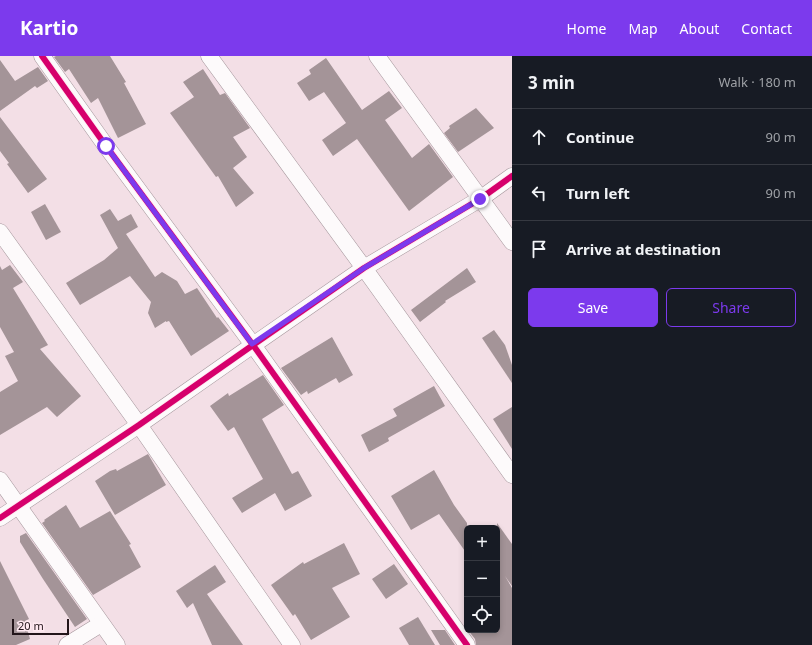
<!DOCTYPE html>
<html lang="en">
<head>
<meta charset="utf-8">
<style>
	:root { --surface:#171b24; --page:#242831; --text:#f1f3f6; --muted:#9ea1a6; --line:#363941; --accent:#7c3aed }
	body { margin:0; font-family:"Noto Sans",sans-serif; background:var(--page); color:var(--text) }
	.controls { position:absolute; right:12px; bottom:12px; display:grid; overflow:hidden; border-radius:6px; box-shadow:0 2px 6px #0003 }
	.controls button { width:36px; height:36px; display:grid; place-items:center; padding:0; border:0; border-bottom:1px solid var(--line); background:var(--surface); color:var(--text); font:20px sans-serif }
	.scale { position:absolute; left:12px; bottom:10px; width:57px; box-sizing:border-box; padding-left:4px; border:2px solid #22151a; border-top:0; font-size:11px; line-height:14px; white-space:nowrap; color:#22151a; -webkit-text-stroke:3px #ffe9f1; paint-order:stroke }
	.stop { position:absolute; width:12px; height:12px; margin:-9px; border:3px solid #7c3aed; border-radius:50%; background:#fff }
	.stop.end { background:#7c3aed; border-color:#fff; box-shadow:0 1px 4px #0008 }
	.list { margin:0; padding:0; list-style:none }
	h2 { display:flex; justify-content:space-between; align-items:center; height:52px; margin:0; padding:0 16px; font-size:17px }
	h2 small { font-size:13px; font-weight:400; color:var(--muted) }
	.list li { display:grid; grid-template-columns:26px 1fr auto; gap:12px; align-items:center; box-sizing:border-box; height:56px; padding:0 16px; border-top:1px solid var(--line) }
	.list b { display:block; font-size:15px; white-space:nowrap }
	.list em { font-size:13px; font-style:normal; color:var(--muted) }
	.actions { display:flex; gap:8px; padding:12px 16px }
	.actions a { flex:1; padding:9px 0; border:1px solid var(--accent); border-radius:6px; text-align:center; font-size:14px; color:var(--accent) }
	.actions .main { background:var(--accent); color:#fff }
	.icon { flex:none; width:22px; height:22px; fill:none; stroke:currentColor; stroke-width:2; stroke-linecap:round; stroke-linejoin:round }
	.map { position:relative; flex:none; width:512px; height:589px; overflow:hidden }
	header { display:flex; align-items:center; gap:24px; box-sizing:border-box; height:56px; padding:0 20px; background:var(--accent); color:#fff }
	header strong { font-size:19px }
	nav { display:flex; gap:22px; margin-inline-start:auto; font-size:14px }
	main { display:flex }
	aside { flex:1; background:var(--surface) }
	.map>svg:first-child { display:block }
	.building { fill:#a49498 }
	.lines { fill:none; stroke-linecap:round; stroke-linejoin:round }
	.minor-casing { stroke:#a4959b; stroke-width:17 }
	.minor { stroke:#fdfafb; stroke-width:16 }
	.cycleway-casing { stroke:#ffe9f1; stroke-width:8 }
	.cycleway { stroke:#d6006c; stroke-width:6 }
	.route { stroke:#7c3aed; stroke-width:5 }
</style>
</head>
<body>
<header>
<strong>Kartio</strong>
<nav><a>Home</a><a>Map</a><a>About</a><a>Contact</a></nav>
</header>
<main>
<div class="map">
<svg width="512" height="589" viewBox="0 0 512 589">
	<rect width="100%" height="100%" fill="#f3dfe6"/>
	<g class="building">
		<path d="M56,0H110L126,26L124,27L146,68L118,82L98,42L91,47L69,13L65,16L54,1Z"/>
		<path d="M326,2L362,54L389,35L402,52L385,64L412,102L429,88L453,121L409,155L357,83L333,100L322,84L346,67L324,36L309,45L297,27L311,18L309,14Z"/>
		<path d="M0,4L15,25L38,11L48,25L37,32L35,30L0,55Z"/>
		<path d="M203,13L220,39L225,37L250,72L233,81L247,101L233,112L254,137L236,151L218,120L216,121L170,57L194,41L183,26Z"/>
		<path d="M476,52L494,72L458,96L444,77L450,72L449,70Z"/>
		<path d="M0,61L47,123L28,137L7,108L9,107L0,95Z"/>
		<path d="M45,148L61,176L46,184L31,156Z"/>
		<path d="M110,153L118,165L131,158L138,171L126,178L155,221L162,216L177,225L185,238L197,232L217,262L218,261L229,275L191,300L169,265L166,266V265L155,272L148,257L151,246L130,220L80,249L66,227L104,204L118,192L100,159Z"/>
		<path d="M10,209L23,226L13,232L48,289L40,293L81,340L57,361L47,351L0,379V336L18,325L5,300L14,296L0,271V210L2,214Z"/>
		<path d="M467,212L476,226L445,245L446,246L420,266L411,254Z"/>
		<path d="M494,274L505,289L512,309V327L482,282Z"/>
		<path d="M332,281L353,319L339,327L336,322L308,338L307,335L301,339L281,312Z"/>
		<path d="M263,319L284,349L262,363L292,418L298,415L312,440L285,455L275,437L242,457L232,442L263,423L234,371L228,375L210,350L228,337L229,340Z"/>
		<path d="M434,330L445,350L388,382L389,385L369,396L361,379L397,360L393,353Z"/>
		<path d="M512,351V393L493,363Z"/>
		<path d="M148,398L166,429L115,459L95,425L110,415L116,413L117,415Z"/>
		<path d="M434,414L454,449L467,467V498L439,458L411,474L391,440Z"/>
		<path d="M66,449L80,472L110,455L131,488L129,489L141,511L93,539L42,467L45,465L44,464Z"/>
		<path d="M497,467L512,488V530L505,520L512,532V589H476L475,583L468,574H497Z"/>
		<path d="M26,477L87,563L75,571L43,523L20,486V480Z"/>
		<path d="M344,487L360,518L332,532L350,561L311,584L295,558L293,560L271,529L303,506L304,508Z"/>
		<path d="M0,505L29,563L25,565L30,583L16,589H0Z"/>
		<path d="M394,508L408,528L386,543L372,523Z"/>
		<path d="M215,509L226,526L207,538L243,589H212L193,547L187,552L176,535Z"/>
		<path d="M418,561L435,589H409L399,572Z"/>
		<path d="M431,574H445L455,589H440Z"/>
	</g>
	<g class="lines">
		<g class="minor-casing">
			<g id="minor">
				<path d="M42,0L106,90L253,289L467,589"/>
				<path d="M209,0L364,212L512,419"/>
				<path d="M377,0L512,186"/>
				<path d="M0,176L139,369L292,589"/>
				<path d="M0,424L117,589"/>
				<path d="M0,462L139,369L253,289L364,212L480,143L512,120"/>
				<path d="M67,589L101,568"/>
			</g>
		</g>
		<use href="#minor" class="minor"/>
		<g class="cycleway-casing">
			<g id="cycleway">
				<path d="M42,0L106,90L253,289L467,589"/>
				<path d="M0,462L139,369L253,289L364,212L480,143L512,120"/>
			</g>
		</g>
		<use href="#cycleway" class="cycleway"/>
	</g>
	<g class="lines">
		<path class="route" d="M106,90L252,288L364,212L480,143"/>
	</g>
</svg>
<div class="controls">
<button>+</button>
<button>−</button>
<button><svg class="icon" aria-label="locate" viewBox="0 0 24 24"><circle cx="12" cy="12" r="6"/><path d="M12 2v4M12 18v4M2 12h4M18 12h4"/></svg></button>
</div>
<div class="scale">20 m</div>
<div class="stop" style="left:106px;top:90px"></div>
<div class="stop end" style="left:480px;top:143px"></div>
</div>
<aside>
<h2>3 min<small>Walk · 180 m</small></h2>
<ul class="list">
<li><svg class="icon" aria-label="ahead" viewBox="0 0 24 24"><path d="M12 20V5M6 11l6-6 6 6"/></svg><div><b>Continue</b></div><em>90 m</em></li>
<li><svg class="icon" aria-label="left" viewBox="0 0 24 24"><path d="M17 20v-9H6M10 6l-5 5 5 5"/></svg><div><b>Turn left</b></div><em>90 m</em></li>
<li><svg class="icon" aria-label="arrive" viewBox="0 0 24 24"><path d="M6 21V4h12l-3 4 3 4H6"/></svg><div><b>Arrive at destination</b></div></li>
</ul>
<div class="actions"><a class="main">Save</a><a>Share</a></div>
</aside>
</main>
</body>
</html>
